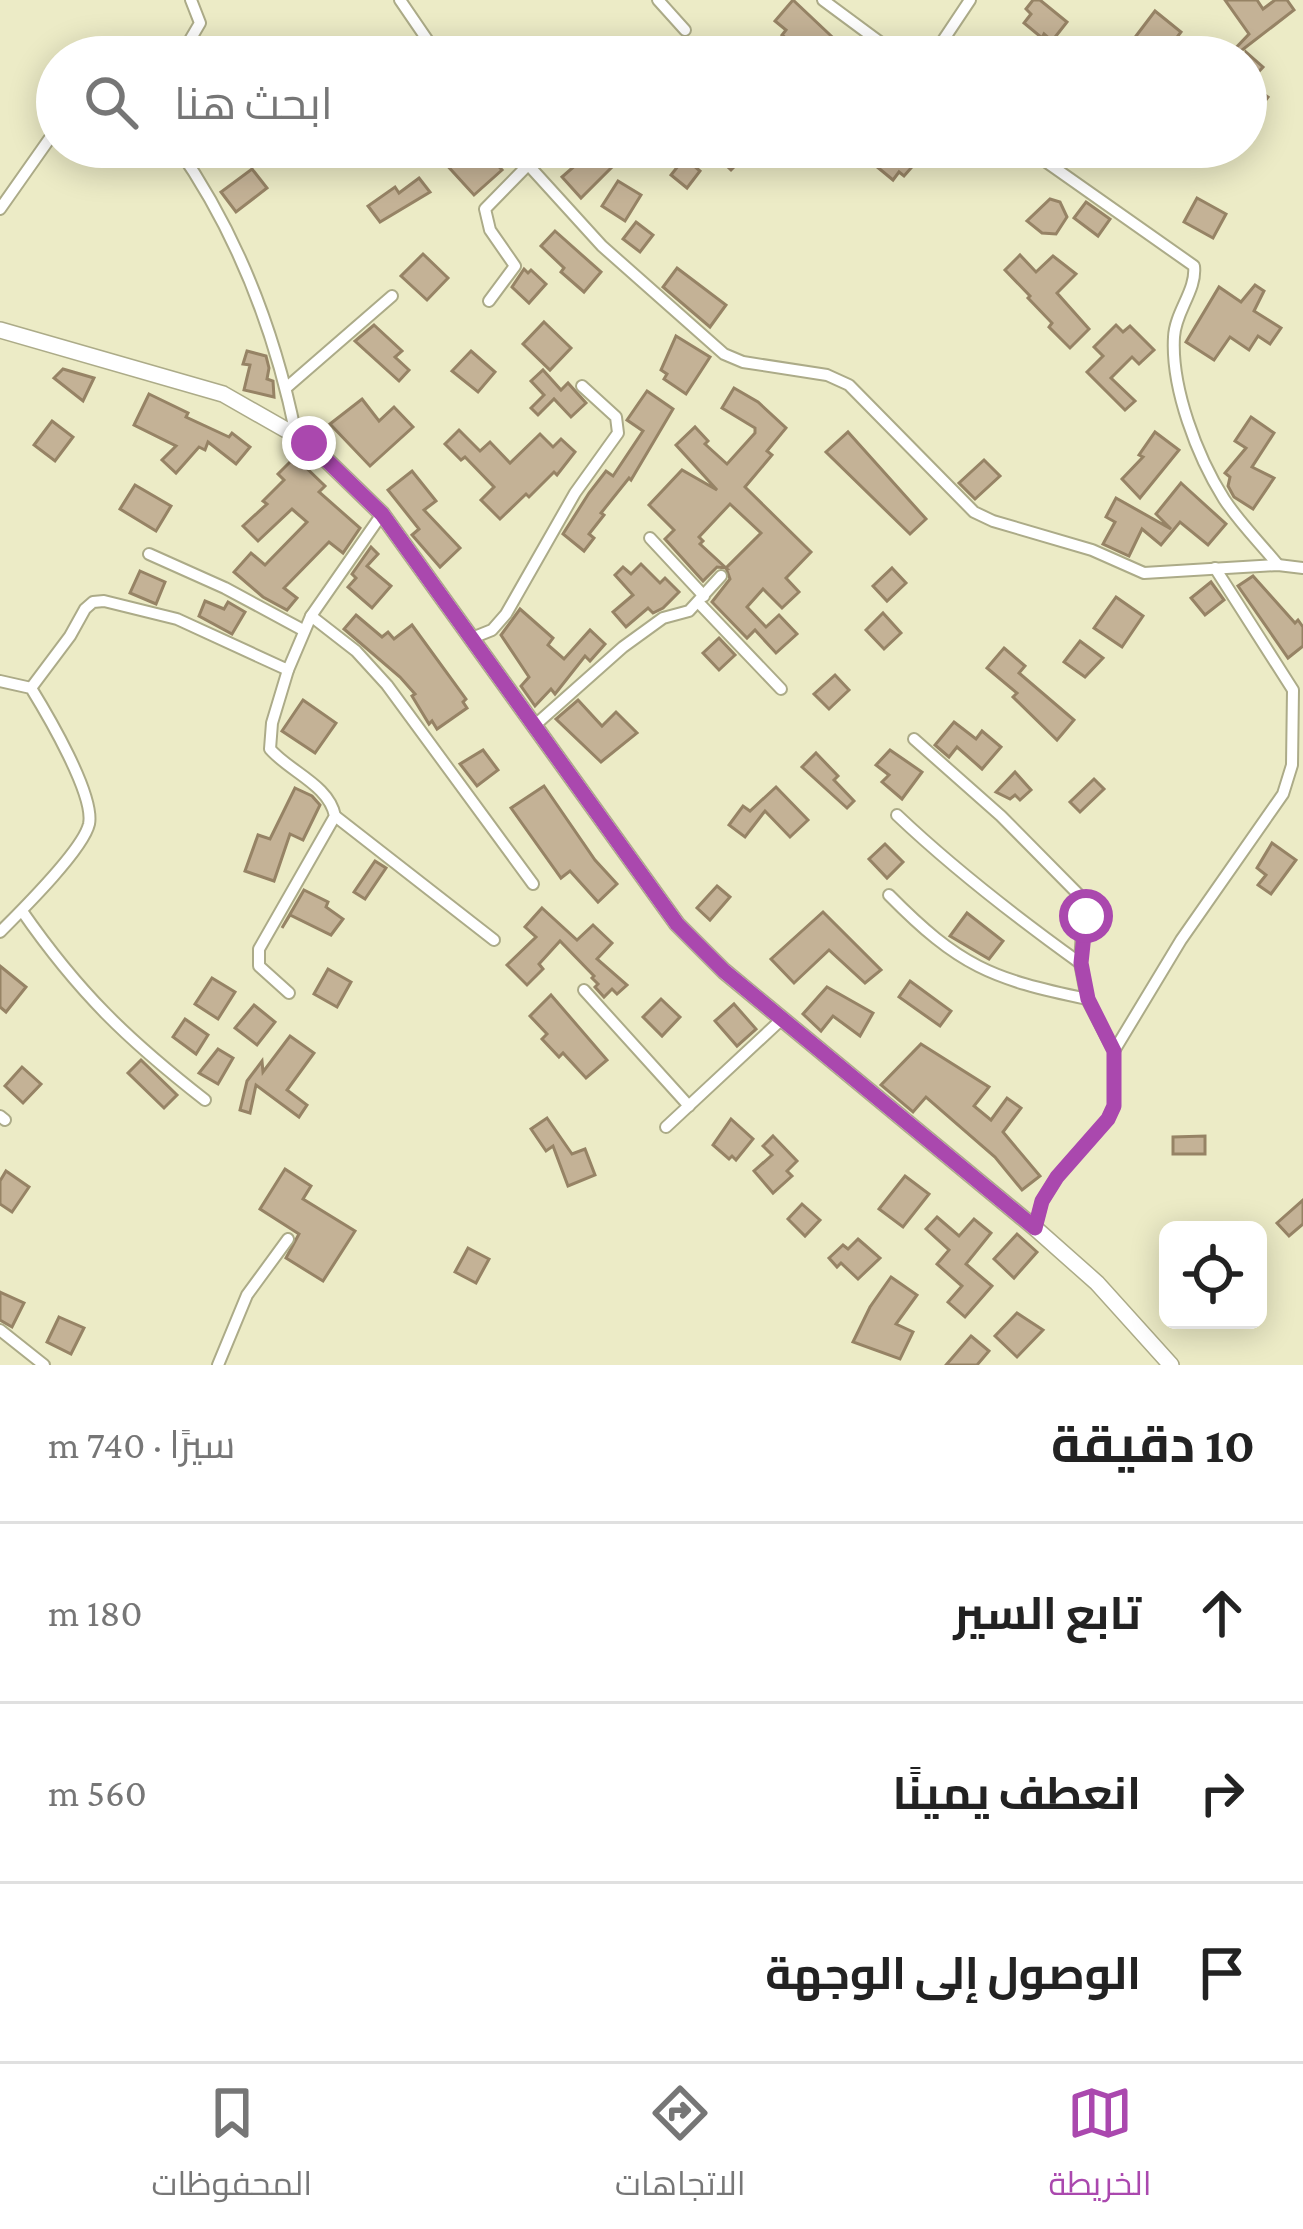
<!DOCTYPE html>
<html lang="ar">
<head>
<meta charset="utf-8">
<style>
	:root { --surface:#fff; --page:#f6f6f6; --text:#222; --muted:#767676; --line:#e0e0e0; --accent:#aa48ae }
	body { margin:0; font-family:"Crimson Pro",Cairo,serif; background:var(--page); color:var(--text); direction:rtl }
	.controls { position:absolute; right:36px; bottom:36px; display:grid; overflow:hidden; border-radius:18px; box-shadow:0 6px 30px #0003 }
	.controls button { width:108px; height:108px; display:grid; place-items:center; padding:0; border:0; border-bottom:3px solid var(--line); background:var(--surface); color:var(--text); font:60px sans-serif }
	.stop { position:absolute; width:36px; height:36px; margin:-27px; border:9px solid #aa48ae; border-radius:50%; background:#fff }
	.stop.end { background:#aa48ae; border-color:#fff; box-shadow:0 3px 12px #0008 }
	.list { margin:0; padding:0; list-style:none }
	h2 { display:flex; justify-content:space-between; align-items:center; height:156px; margin:0; padding:0 48px; font-size:51px }
	h2 small { font-size:39px; font-weight:400; color:var(--muted) }
	.list li { display:grid; grid-template-columns:78px 1fr auto; gap:36px; align-items:center; box-sizing:border-box; height:180px; padding:0 48px; border-top:3px solid var(--line) }
	.list b { display:block; font-size:45px; white-space:nowrap }
	.list em { font-size:39px; font-style:normal; color:var(--muted) }
	.icon { flex:none; width:66px; height:66px; fill:none; stroke:currentColor; stroke-width:2; stroke-linecap:round; stroke-linejoin:round }
	.map { position:relative; flex:none; width:1303px; height:1365px; overflow:hidden; direction:ltr }
	.search { position:absolute; background:var(--surface); box-shadow:0 6px 30px #0003; left:36px; right:36px; top:36px; height:132px; display:flex; align-items:center; gap:30px; box-sizing:border-box; padding:0 42px; border-radius:66px; color:var(--muted); font-size:45px }
	.sheet { height:696px; background:var(--surface) }
	nav { display:flex; justify-content:space-around; align-items:center; box-sizing:border-box; height:168px; border-top:3px solid var(--line); background:var(--surface); font-size:33px; color:var(--muted) }
	nav a { display:grid; justify-items:center; gap:6px }
	nav .on { color:var(--accent) }
	.map>svg:first-child { display:block }
	.building { fill:#c4b296; stroke:#968365; stroke-width:3 }
	.lines { fill:none; stroke-linecap:round; stroke-linejoin:round }
	.street-casing { stroke:#acab88; stroke-width:14 }
	.secondary-casing { stroke:#acab88; stroke-width:18 }
	.street { stroke:#fff; stroke-width:10 }
	.secondary { stroke:#fff; stroke-width:15 }
	.route { stroke:#aa48ae; stroke-width:15 }
</style>
</head>
<body>
<div class="map">
<svg width="1303" height="1365" viewBox="0 0 1303 1365">
	<rect width="100%" height="100%" fill="#ecebc6"/>
	<g class="building">
		<path d="M793,0L845,49L838,57H819L803,43L798,49L782,35L786,30L775,21Z"/>
		<path d="M1033,0H1040L1067,22L1052,41L1044,34L1042,38L1024,23L1031,14L1026,9Z"/>
		<path d="M1225,0H1257L1263,9L1275,0H1287L1294,10L1233,57L1230,54L1249,34Z"/>
		<path d="M1155,11L1181,32L1169,48L1160,40L1153,49L1136,36Z"/>
		<path d="M1246,52L1263,67L1248,83L1268,97L1256,113L1246,105Z"/>
		<path d="M461,147H481L502,170L474,195L444,162Z"/>
		<path d="M560,147H574L585,158L596,147H603L618,161L581,198L562,177L577,164Z"/>
		<path d="M693,147H754L731,170L707,147L693,165L700,171L687,188L671,175Z"/>
		<path d="M892,147H905L919,159L904,176L899,172L893,180L876,166Z"/>
		<path d="M252,169L267,188L236,212L221,192Z"/>
		<path d="M419,178L430,192L380,222L368,206L395,187L399,193Z"/>
		<path d="M618,181L641,195L625,221L602,206Z"/>
		<path d="M1197,198L1226,214L1213,238L1184,222Z"/>
		<path d="M1050,199L1060,202L1067,217L1056,234L1042,233L1027,221Z"/>
		<path d="M1086,202L1110,219L1098,236L1074,218Z"/>
		<path d="M636,222L653,235L640,252L623,239Z"/>
		<path d="M555,231L601,272L584,292L561,272L564,268L541,246Z"/>
		<path d="M423,254L448,278L427,300L401,276Z"/>
		<path d="M1020,255L1036,272L1053,256L1076,274L1057,293L1089,329L1070,348L1049,327L1052,323L1028,298L1030,296L1005,270Z"/>
		<path d="M677,268L726,305L710,327L663,287Z"/>
		<path d="M524,269L528,273L531,270L546,284L529,303L512,287Z"/>
		<path d="M1255,285L1264,291L1254,311L1281,328L1270,344L1258,336L1249,350L1230,337L1214,360L1186,342L1219,287L1241,302Z"/>
		<path d="M544,322L571,348L550,370L523,344Z"/>
		<path d="M374,325L402,351L395,357L409,370L399,381L355,341Z"/>
		<path d="M1116,325L1123,332L1130,326L1154,350L1139,364L1132,357L1111,378L1135,401L1125,410L1087,372L1103,356L1094,347Z"/>
		<path d="M676,336L710,357L686,394L664,379L667,374L661,370Z"/>
		<path d="M247,351L266,356L269,368L267,379L273,381L274,397L244,390L250,365L243,364Z"/>
		<path d="M471,351L495,372L478,392L452,371Z"/>
		<path d="M63,369L94,378L83,401L54,378Z"/>
		<path d="M543,370L561,390L568,383L586,403L571,417L554,399L538,415L531,408L544,395L531,381Z"/>
		<path d="M734,388L758,402L786,428L767,451L772,455L745,487L811,552L786,578L799,592L782,608L763,589L747,607L766,627L779,615L797,634L776,653L755,630L747,638L712,602L730,579L726,568L761,533L730,504L699,537L703,541L700,544L726,568L717,567L703,581L665,539L674,530L649,505L682,470L717,490L676,445L695,427L708,441L705,444L727,464L755,433V428L722,408Z"/>
		<path d="M647,391L673,409L631,480L629,478L601,513L604,515L589,534L594,538L584,551L563,534L589,493L606,471L613,476L643,431L627,420Z"/>
		<path d="M149,394L188,413L186,417L229,437L232,433L250,447L236,464L208,442L205,450L199,447L176,473L162,460L176,446L134,425Z"/>
		<path d="M362,399L379,421L394,407L413,427L370,466L330,424Z"/>
		<path d="M1251,417L1274,433L1252,467L1274,478L1253,509L1234,497L1228,486L1230,477L1225,473L1246,448L1235,441Z"/>
		<path d="M52,421L73,437L55,461L34,445Z"/>
		<path d="M459,430L480,451L490,442L510,463L540,434L553,447L561,439L575,452L557,475L554,472L529,497L526,494L500,519L481,500L494,487L465,457L461,460L445,444Z"/>
		<path d="M848,432L926,519L910,534L826,452Z"/>
		<path d="M1155,432L1179,450L1140,498L1122,479L1143,457L1139,455Z"/>
		<path d="M295,457L325,486L319,492L360,528L343,553L329,542L284,588L297,598L287,610L263,597L234,572L251,553L265,565L307,522L292,509L258,541L243,526L267,504L263,501L284,480L278,474Z"/>
		<path d="M984,460L1000,476L975,499L959,483Z"/>
		<path d="M412,471L436,501L424,510L460,548L440,567L412,535L419,529L388,490Z"/>
		<path d="M1181,483L1226,524L1208,545L1180,522L1161,545L1142,529L1129,556L1103,544L1115,522L1106,517L1116,498L1171,529L1156,514Z"/>
		<path d="M135,485L171,506L156,531L120,509Z"/>
		<path d="M371,547L378,554L367,566L391,586L372,608L348,587L356,578L352,574Z"/>
		<path d="M641,564L660,583L665,578L679,592L663,608L653,613L648,608L626,627L613,612L633,595L615,575L623,567L631,574Z"/>
		<path d="M892,568L906,583L887,601L873,586Z"/>
		<path d="M140,571L165,582L156,604L130,593Z"/>
		<path d="M1253,576L1295,623L1298,620L1303,627V646L1288,658L1238,586Z"/>
		<path d="M1211,582L1224,600L1205,615L1191,598Z"/>
		<path d="M1116,597L1143,616L1122,647L1094,628Z"/>
		<path d="M205,601L224,609L228,602L245,612L232,634L199,616Z"/>
		<path d="M520,609L553,638L548,645L564,659L590,630L605,644L590,661L585,656L555,694L551,689L535,706L521,686L529,677L501,635Z"/>
		<path d="M883,613L901,633L884,649L866,630Z"/>
		<path d="M356,615L382,637L388,632L394,639L412,625L466,699L463,702L467,708L437,729L432,721L429,724L412,696L415,694L400,677L344,629Z"/>
		<path d="M719,638L735,655L719,670L703,653Z"/>
		<path d="M1080,641L1103,658L1085,677L1064,662Z"/>
		<path d="M1004,648L1025,666L1019,673L1074,720L1057,740L1013,697L1017,693L987,668Z"/>
		<path d="M835,675L849,690L829,709L814,694Z"/>
		<path d="M303,700L336,723L315,753L282,731Z"/>
		<path d="M578,700L602,726L616,712L637,733L601,762L556,719Z"/>
		<path d="M954,722L976,739L982,731L1001,747L982,769L957,747L949,757L935,745Z"/>
		<path d="M483,750L498,770L477,786L460,764Z"/>
		<path d="M890,750L922,772L902,799L882,782L889,775L876,765Z"/>
		<path d="M816,753L838,776L834,780L854,801L847,808L802,767Z"/>
		<path d="M1015,772L1031,790L1020,800L1015,795L1010,799L996,792Z"/>
		<path d="M1094,779L1104,789L1080,812L1070,802Z"/>
		<path d="M544,786L595,860L617,884L598,902L570,871L561,878L511,808Z"/>
		<path d="M776,787L808,820L790,837L765,811L745,837L729,825L743,806L750,811Z"/>
		<path d="M295,788L312,796L320,805L303,840L290,834L274,881L245,871L258,835L270,839Z"/>
		<path d="M1272,843L1296,860L1271,894L1258,885L1266,875L1257,868Z"/>
		<path d="M885,844L903,862L887,878L869,859Z"/>
		<path d="M375,861L386,868L365,899L354,892Z"/>
		<path d="M717,886L730,897L710,920L697,908Z"/>
		<path d="M304,890L328,902L326,907L343,919L331,935L290,915L282,928Z"/>
		<path d="M542,908L577,940L593,925L612,943L597,959L627,985L617,994L612,989L604,997L595,987L598,984L592,978L594,976L560,941L539,964L543,969L527,985L507,965L536,937L525,927Z"/>
		<path d="M823,912L881,970L865,983L829,950L794,983L771,959Z"/>
		<path d="M967,913L1003,941L989,959L950,936Z"/>
		<path d="M0,966L26,987L6,1012L0,1007Z"/>
		<path d="M328,969L351,982L337,1007L314,994Z"/>
		<path d="M212,978L235,992L218,1019L195,1004Z"/>
		<path d="M910,981L951,1011L940,1026L899,997Z"/>
		<path d="M827,987L873,1013L860,1036L833,1016L821,1031L803,1014Z"/>
		<path d="M551,995L607,1060L586,1078L563,1053L559,1057L542,1039L547,1034L530,1016Z"/>
		<path d="M661,999L680,1017L662,1036L643,1017Z"/>
		<path d="M734,1004L756,1029L737,1046L715,1021Z"/>
		<path d="M254,1005L275,1022L257,1045L235,1028Z"/>
		<path d="M185,1019L208,1035L196,1054L173,1037Z"/>
		<path d="M290,1036L314,1053L287,1090L307,1105L299,1117L256,1085L250,1113L240,1110L247,1081L262,1061L263,1072Z"/>
		<path d="M921,1044L989,1087L974,1106L991,1120L1007,1098L1021,1108L1003,1132L1040,1176L1022,1190L995,1157L926,1097L913,1112L881,1085Z"/>
		<path d="M218,1049L233,1058L218,1084L199,1073Z"/>
		<path d="M141,1060L177,1095L164,1108L128,1073Z"/>
		<path d="M22,1067L41,1084L23,1103L5,1086Z"/>
		<path d="M547,1118L572,1154L585,1149L595,1175L568,1186L553,1146L546,1151L531,1129Z"/>
		<path d="M731,1119L753,1139L736,1160L732,1156L729,1159L713,1145Z"/>
		<path d="M773,1136L797,1161L787,1171L792,1176L773,1193L754,1171L772,1155L763,1146Z"/>
		<path d="M1205,1136V1154H1173V1137Z"/>
		<path d="M285,1169L311,1186L303,1199L355,1231L323,1281L286,1258L299,1234L260,1209Z"/>
		<path d="M6,1171L29,1187L12,1212L0,1204V1181Z"/>
		<path d="M905,1176L929,1194L903,1227L879,1209Z"/>
		<path d="M1303,1200V1224L1289,1236L1277,1223Z"/>
		<path d="M802,1204L820,1220L805,1236L788,1219Z"/>
		<path d="M937,1217L959,1236L974,1219L991,1233L966,1264L992,1286L965,1317L948,1302L962,1286L937,1264L949,1250L926,1229Z"/>
		<path d="M1017,1234L1037,1252L1014,1278L994,1259Z"/>
		<path d="M858,1239L880,1258L858,1279L841,1263L837,1267L829,1258L843,1245L848,1249Z"/>
		<path d="M468,1248L489,1259L476,1283L455,1272Z"/>
		<path d="M891,1277L917,1295L896,1324L913,1332L900,1359L853,1342L870,1307Z"/>
		<path d="M0,1292L24,1303L12,1327L0,1320Z"/>
		<path d="M1017,1313L1043,1330L1017,1357L995,1336Z"/>
		<path d="M59,1317L84,1328L71,1354L47,1342Z"/>
		<path d="M971,1336L989,1351L977,1365H946Z"/>
	</g>
	<g class="lines">
		<g class="street-casing">
			<g id="street">
				<path d="M400,0L439,57"/>
				<path d="M658,0L685,30"/>
				<path d="M823,0L900,57"/>
				<path d="M180,57L200,23L191,0"/>
				<path d="M932,57L970,0"/>
				<path d="M177,147C238,234 275,332 296,435"/>
				<path d="M512,147L602,246L724,354L743,362L827,375L849,385L974,512L993,521L1092,550L1144,573L1278,565L1303,568"/>
				<path d="M1025,147L1194,266C1197,290 1175,312 1174,337C1171,388 1197,456 1224,499C1239,522 1260,543 1278,565"/>
				<path d="M0,209L57,128"/>
				<path d="M489,301L515,266L490,230L485,209L528,165"/>
				<path d="M286,388L392,296"/>
				<path d="M650,538L704,596"/>
				<path d="M149,554L225,588L303,630"/>
				<path d="M698,602L781,689"/>
				<path d="M311,616L356,651L387,685L533,884"/>
				<path d="M472,638L492,630L506,614L575,493L618,433L616,417L582,386"/>
				<path d="M288,670L272,723L270,749C290,772 329,785 335,816L259,949V966L289,993"/>
				<path d="M0,681L31,688C47,714 95,795 89,824C83,850 21,911 0,932"/>
				<path d="M31,688L70,636L85,609L93,602L104,601L177,619L288,670L311,616L382,514"/>
				<path d="M534,726L623,647L663,618L689,611L721,576"/>
				<path d="M914,739L1001,816L1084,900L1080,963L1087,999L1114,1051"/>
				<path d="M897,815C955,870 1016,917 1080,963"/>
				<path d="M335,816L494,940"/>
				<path d="M889,895C959,966 991,979 1087,999"/>
				<path d="M22,911C79,993 127,1039 205,1100"/>
				<path d="M584,990L689,1106"/>
				<path d="M0,1116L5,1120"/>
				<path d="M666,1127L782,1019"/>
				<path d="M1035,1228L1042,1201L1057,1177L1108,1119L1114,1106V1051L1181,940L1283,794L1292,765L1293,690L1215,568"/>
				<path d="M0,1330L44,1365"/>
				<path d="M218,1365L247,1295L288,1239"/>
			</g>
		</g>
		<g class="secondary-casing">
			<path id="secondary" d="M0,330L223,394L309,443L382,514L677,924L724,971L1035,1228L1097,1283L1171,1365"/>
		</g>
		<use href="#street" class="street"/>
		<use href="#secondary" class="secondary"/>
	</g>
	<g class="lines">
		<path class="route" d="M309,443L382,514L677,924L724,971L1035,1228L1042,1201L1057,1177L1108,1119L1114,1106V1051L1088,999L1081,963L1086,916"/>
	</g>
</svg>
<div class="controls">
<button><svg class="icon" aria-label="locate" viewBox="0 0 24 24"><circle cx="12" cy="12" r="6"/><path d="M12 2v4M12 18v4M2 12h4M18 12h4"/></svg></button>
</div>
<div class="stop" style="left:1086px;top:916px"></div>
<div class="stop end" style="left:309px;top:443px"></div>
<div class="search"><svg class="icon" aria-label="search" viewBox="0 0 24 24"><circle cx="10" cy="10" r="6"/><path d="M15 15l6 6"/></svg>ابحث هنا</div>
</div>
<section class="sheet">
<h2>10 دقيقة<small>سيرًا · 740 m</small></h2>
<ul class="list">
<li><svg class="icon" aria-label="ahead" viewBox="0 0 24 24"><path d="M12 20V5M6 11l6-6 6 6"/></svg><div><b>تابع السير</b></div><em>180 m</em></li>
<li><svg class="icon" aria-label="right" viewBox="0 0 24 24"><path d="M7 20v-9h11M14 6l5 5-5 5"/></svg><div><b>انعطف يمينًا</b></div><em>560 m</em></li>
<li><svg class="icon" aria-label="arrive" viewBox="0 0 24 24"><path d="M6 21V4h12l-3 4 3 4H6"/></svg><div><b>الوصول إلى الوجهة</b></div></li>
</ul>
</section>
<nav>
<a class="on"><svg class="icon" aria-label="map" viewBox="0 0 24 24"><path d="M3 6l6-2 6 2 6-2v14l-6 2-6-2-6 2zM9 4v14M15 6v14"/></svg>الخريطة</a>
<a><svg class="icon" aria-label="directions" viewBox="0 0 24 24"><path d="M12 3l9 9-9 9-9-9zM9 14v-3h6M13 9l2 2-2 2"/></svg>الاتجاهات</a>
<a><svg class="icon" aria-label="saved" viewBox="0 0 24 24"><path d="M7 4h10v16l-5-4-5 4z"/></svg>المحفوظات</a>
</nav>
</body>
</html>
